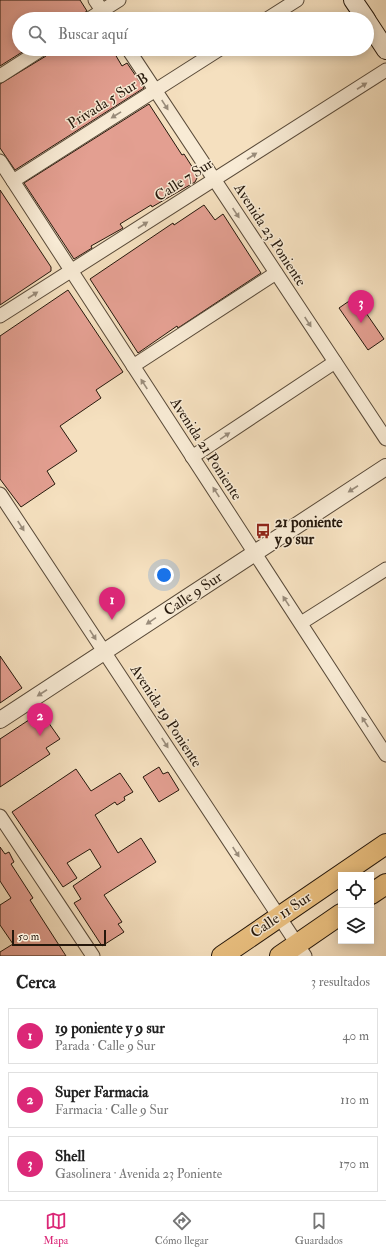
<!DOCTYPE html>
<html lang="es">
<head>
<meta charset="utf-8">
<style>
	:root { --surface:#fff; --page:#f6f6f6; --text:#222; --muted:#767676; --line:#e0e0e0; --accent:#db2777 }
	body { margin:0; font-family:"IM FELL Double Pica",serif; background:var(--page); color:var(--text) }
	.controls { position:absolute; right:12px; bottom:12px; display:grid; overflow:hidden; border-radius:0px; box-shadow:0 2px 10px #0003 }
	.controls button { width:36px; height:36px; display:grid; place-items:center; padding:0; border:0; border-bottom:1px solid var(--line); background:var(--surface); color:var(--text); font:20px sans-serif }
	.scale { position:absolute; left:12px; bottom:10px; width:94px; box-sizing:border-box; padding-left:4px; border:2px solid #25180c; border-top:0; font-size:11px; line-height:14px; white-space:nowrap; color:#25180c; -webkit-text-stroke:3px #f8ebd5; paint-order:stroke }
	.you { position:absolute; left:164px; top:575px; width:14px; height:14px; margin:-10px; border:3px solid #fff; border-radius:50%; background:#1a73e8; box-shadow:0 0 0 6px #1a73e833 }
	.badge { display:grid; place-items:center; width:26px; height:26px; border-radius:50%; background:var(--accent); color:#fff; font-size:13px; font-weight:700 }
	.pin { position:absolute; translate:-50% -33px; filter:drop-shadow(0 1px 2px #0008) }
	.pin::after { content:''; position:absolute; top:21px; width:14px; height:12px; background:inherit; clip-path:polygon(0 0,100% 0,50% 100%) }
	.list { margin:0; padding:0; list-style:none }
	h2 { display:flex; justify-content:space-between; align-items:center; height:52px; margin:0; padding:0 16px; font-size:17px }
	h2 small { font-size:13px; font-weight:400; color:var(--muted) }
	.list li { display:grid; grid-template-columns:26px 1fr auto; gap:12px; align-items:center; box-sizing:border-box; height:56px; margin:0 8px 8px; padding:0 8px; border:1px solid var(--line); border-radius:0px }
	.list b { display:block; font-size:15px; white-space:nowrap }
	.list p { margin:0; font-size:13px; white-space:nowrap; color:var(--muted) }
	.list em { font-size:13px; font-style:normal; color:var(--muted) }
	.icon { flex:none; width:22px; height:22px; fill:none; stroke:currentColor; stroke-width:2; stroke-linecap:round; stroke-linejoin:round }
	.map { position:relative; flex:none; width:386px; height:956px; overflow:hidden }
	.search { position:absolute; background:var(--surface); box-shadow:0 2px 10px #0003; left:12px; right:12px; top:12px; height:44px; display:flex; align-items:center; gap:10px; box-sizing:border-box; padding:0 14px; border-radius:22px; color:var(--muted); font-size:15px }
	.sheet { height:244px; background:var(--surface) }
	nav { display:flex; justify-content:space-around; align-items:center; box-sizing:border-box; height:56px; border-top:1px solid var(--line); background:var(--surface); font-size:11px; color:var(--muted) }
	nav a { display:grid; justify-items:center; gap:2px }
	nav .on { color:var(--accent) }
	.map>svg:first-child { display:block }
	.building { fill:#e39f91; stroke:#25180c }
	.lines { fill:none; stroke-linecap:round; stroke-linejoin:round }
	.minor-casing { stroke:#594a39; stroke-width:15 }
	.tertiary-casing { stroke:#594a39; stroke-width:18 }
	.secondary-casing { stroke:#25180c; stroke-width:20 }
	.primary-casing { stroke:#25180c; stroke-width:22 }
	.minor { stroke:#f8ebd5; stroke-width:13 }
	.tertiary { stroke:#f8ebd5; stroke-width:16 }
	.secondary { stroke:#f8ebd5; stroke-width:18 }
	.primary { stroke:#eac080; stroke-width:20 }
	.oneway { fill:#998c7b }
	.labels { text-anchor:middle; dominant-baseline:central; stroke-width:3; stroke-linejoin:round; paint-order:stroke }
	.street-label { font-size:15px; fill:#25180c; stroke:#f8ebd5 }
	.poi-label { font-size:15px; font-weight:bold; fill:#25180c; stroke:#f8ebd5; text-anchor:start }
</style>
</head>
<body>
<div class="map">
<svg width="386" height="956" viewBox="0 0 386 956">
	<rect width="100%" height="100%" fill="#f5e0bf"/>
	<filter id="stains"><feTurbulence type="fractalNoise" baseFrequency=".005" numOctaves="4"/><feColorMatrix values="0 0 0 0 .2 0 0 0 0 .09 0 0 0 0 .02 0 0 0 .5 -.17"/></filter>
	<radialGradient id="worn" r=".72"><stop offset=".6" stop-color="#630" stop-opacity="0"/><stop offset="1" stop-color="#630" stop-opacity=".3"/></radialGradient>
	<g class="building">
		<path d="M0,0H80L87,11L75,19H19V49H27L0,66Z"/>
		<path d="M50,49H112L122,66L127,63L144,88L15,170L0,148V84L46,56Z"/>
		<path d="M149,104L182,155L184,154L198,176L195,182L152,207L151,205L120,224L123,228L91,246L92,248L74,259L24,183Z"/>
		<path d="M0,190L51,267V271L0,305Z"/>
		<path d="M204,205L215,220L223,214L261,273L178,328L177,326L138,353L90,279L173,223L174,225Z"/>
		<path d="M68,290L123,372L96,390L101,398L60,426L77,451L47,471L55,484L21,507L0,479V336Z"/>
		<path d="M355,297L384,339L368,350L339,308Z"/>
		<path d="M0,656L22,688L0,703Z"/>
		<path d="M41,712L60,739L46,748L50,754L0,787V739Z"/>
		<path d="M159,767L163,774L168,772L179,790L159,802L143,777Z"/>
		<path d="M76,769L91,791L120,773L133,792L124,797L125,800L117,805L115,802L95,815L118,853L141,838L156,862L104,895L122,922L118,924L124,932L102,946L74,903L81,899L73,886L101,867L90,849L67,863L77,878L63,887L12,812Z"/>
		<path d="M0,847L5,854L9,852L14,862L11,864L33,898L30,900L66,956H0V952L13,944L0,925V905L11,898L0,881Z"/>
	</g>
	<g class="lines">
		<g class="minor-casing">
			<g id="minor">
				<path d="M95,0L108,19"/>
				<path d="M89,19L119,0"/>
				<path d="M267,19L297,0"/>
				<path d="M128,49L386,439"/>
				<path d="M0,76L42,49"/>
				<path d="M0,161L386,755"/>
				<path d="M13,181L220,49"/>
				<path d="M0,316L386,70"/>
				<path d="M133,366L276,273"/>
				<path d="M192,457L335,362"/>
				<path d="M0,494L305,956"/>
				<path d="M301,623L386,569"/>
				<path d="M0,816L93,956"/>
			</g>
		</g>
		<g class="tertiary-casing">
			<path id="tertiary" d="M0,720L386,467"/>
		</g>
		<g class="secondary-casing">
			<g id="secondary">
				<path d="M353,0L366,19"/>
				<path d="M367,21L386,50"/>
			</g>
		</g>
		<g class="primary-casing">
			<g id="primary">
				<path d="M371,894L386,884"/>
				<path d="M222,956L386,844"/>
				<path d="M280,956L341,914"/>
			</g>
		</g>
		<use href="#minor" class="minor"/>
		<use href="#tertiary" class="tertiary"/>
		<use href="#secondary" class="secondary"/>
		<use href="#primary" class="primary"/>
	</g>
	<defs><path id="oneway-solid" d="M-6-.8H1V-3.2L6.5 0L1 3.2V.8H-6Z"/></defs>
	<g class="oneway">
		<use href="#oneway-solid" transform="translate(362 86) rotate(-33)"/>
		<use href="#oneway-solid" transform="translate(165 105) rotate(57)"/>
		<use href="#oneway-solid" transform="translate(116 115) rotate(148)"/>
		<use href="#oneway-solid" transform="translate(252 156) rotate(-33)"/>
		<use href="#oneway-solid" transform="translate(236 213) rotate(56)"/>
		<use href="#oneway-solid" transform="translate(143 225) rotate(-33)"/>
		<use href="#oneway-solid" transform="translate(33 295) rotate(-33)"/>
		<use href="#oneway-solid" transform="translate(308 322) rotate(57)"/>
		<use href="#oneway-solid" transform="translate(144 384) rotate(-123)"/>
		<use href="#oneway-solid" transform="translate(225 436) rotate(-34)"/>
		<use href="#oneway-solid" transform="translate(353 489) rotate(147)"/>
		<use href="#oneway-solid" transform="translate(216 492) rotate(-123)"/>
		<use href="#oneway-solid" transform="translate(21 526) rotate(57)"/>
		<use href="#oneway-solid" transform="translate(286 601) rotate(-123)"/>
		<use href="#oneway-solid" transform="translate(151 621) rotate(146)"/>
		<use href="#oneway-solid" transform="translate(93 635) rotate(57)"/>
		<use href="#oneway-solid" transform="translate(42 693) rotate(147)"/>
		<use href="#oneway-solid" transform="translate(365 722) rotate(-123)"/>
		<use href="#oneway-solid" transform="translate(165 743) rotate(57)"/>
		<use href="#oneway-solid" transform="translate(236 852) rotate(57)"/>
	</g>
	<defs>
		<g id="bus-bare" transform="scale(1.2)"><path d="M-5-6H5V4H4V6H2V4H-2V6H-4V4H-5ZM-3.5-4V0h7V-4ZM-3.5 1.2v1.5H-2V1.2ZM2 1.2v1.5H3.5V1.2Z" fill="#8f2418" stroke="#f8ebd5" stroke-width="2.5" paint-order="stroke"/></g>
	</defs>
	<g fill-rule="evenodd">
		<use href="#bus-bare" x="263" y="531"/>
	</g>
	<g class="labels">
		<g class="street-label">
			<text transform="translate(108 101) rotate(-32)">Privada 5 Sur B</text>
			<text transform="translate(184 180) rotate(-33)">Calle 7 Sur</text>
			<text transform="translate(270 235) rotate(57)">Avenida 23 Poniente</text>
			<text transform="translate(206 449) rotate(57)">Avenida 21 Poniente</text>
			<text transform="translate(193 594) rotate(-34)">Calle 9 Sur</text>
			<text transform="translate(166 716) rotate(57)">Avenida 19 Poniente</text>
			<text transform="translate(281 915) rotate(-34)">Calle 11 Sur</text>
		</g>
		<g class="poi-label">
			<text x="275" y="522">21 poniente<tspan x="275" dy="17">y 9 sur</tspan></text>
		</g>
	</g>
	<rect width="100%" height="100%" filter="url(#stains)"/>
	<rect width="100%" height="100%" fill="url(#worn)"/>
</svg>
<div class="controls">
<button><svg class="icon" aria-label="locate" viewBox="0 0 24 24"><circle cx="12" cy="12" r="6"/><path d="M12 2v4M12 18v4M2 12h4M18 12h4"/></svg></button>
<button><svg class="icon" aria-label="layers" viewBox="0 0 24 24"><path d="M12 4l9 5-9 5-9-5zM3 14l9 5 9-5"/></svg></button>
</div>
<div class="scale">50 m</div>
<div class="you"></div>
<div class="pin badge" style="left:112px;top:620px">1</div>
<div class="pin badge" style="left:40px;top:736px">2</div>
<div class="pin badge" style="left:361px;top:323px">3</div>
<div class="search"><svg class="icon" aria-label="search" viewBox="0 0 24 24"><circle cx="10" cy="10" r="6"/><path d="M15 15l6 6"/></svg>Buscar aquí</div>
</div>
<section class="sheet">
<h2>Cerca<small>3 resultados</small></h2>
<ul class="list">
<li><span class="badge">1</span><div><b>19 poniente y 9 sur</b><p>Parada · Calle 9 Sur</p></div><em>40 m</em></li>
<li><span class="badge">2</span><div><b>Super Farmacia</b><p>Farmacia · Calle 9 Sur</p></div><em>110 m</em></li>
<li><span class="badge">3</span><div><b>Shell</b><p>Gasolinera · Avenida 23 Poniente</p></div><em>170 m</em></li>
</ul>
</section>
<nav>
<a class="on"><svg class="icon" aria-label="map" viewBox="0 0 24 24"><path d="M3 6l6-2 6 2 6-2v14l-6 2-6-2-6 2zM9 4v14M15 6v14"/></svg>Mapa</a>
<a><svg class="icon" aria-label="directions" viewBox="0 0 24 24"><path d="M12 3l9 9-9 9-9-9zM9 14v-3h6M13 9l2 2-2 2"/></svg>Cómo llegar</a>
<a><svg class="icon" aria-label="saved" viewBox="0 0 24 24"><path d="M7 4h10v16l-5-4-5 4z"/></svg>Guardados</a>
</nav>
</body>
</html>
